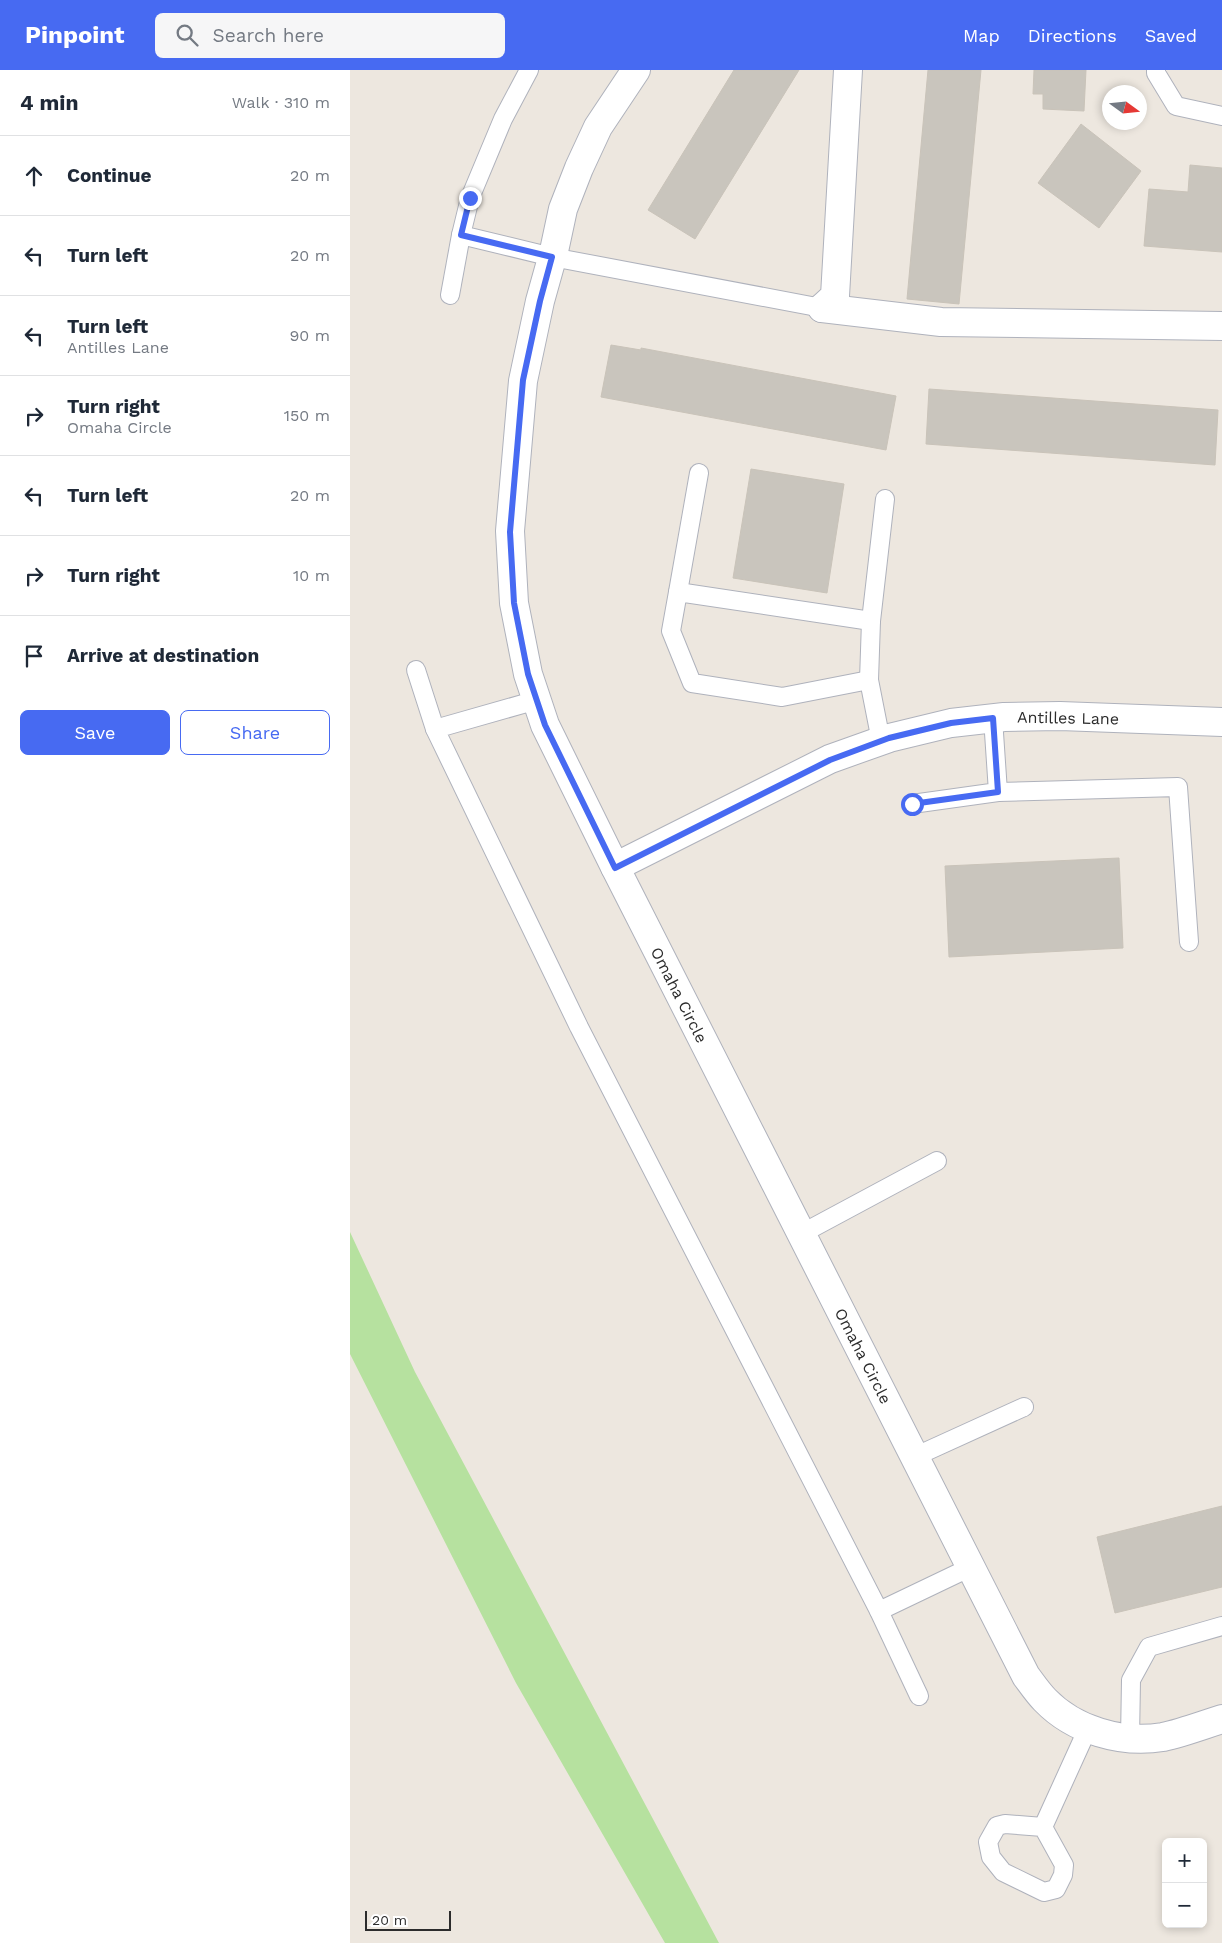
<!DOCTYPE html>
<html lang="en">
<head>
<meta charset="utf-8">
<style>
	:root { --surface:#fff; --page:#f6f6f7; --text:#1f2937; --muted:#747a83; --line:#e0e1e3; --accent:#476af2 }
	body { margin:0; font-family:"Work Sans",sans-serif; background:var(--page); color:var(--text) }
	.controls { position:absolute; right:15px; bottom:15px; display:grid; overflow:hidden; border-radius:8px; box-shadow:0 2px 8px #0003 }
	.controls button { width:45px; height:45px; display:grid; place-items:center; padding:0; border:0; border-bottom:1px solid var(--line); background:var(--surface); color:var(--text); font:25px sans-serif }
	.compass { position:absolute; left:752px; top:15px; width:45px; height:45px; border-radius:50%; background:var(--surface); box-shadow:0 2px 8px #0003; rotate:105deg }
	.scale { position:absolute; left:15px; bottom:12px; width:86px; box-sizing:border-box; padding-left:5px; border:2px solid #2c2c2c; border-top:0; font-size:14px; line-height:18px; white-space:nowrap; color:#2c2c2c; -webkit-text-stroke:4px #fff; paint-order:stroke }
	.stop { position:absolute; width:15px; height:15px; margin:-11px; border:4px solid #476af2; border-radius:50%; background:#fff }
	.stop.end { background:#476af2; border-color:#fff; box-shadow:0 1px 5px #0008 }
	.list { margin:0; padding:0; list-style:none }
	h2 { display:flex; justify-content:space-between; align-items:center; height:65px; margin:0; padding:0 20px; font-size:21px }
	h2 small { font-size:16px; font-weight:400; color:var(--muted) }
	.list li { display:grid; grid-template-columns:32px 1fr auto; gap:15px; align-items:center; box-sizing:border-box; height:80px; padding:0 20px; border-top:1px solid var(--line) }
	.list b { display:block; font-size:19px; white-space:nowrap }
	.list p { margin:0; font-size:16px; white-space:nowrap; color:var(--muted) }
	.list em { font-size:16px; font-style:normal; color:var(--muted) }
	.actions { display:flex; gap:10px; padding:15px 20px }
	.actions a { flex:1; padding:11px 0; border:1px solid var(--accent); border-radius:8px; text-align:center; font-size:18px; color:var(--accent) }
	.actions .main { background:var(--accent); color:#fff }
	.icon { flex:none; width:28px; height:28px; fill:none; stroke:currentColor; stroke-width:2; stroke-linecap:round; stroke-linejoin:round }
	.map { position:relative; flex:none; width:872px; height:1873px; overflow:hidden }
	header { display:flex; align-items:center; gap:30px; box-sizing:border-box; height:70px; padding:0 25px; background:var(--accent); color:#fff }
	header strong { font-size:24px }
	nav { display:flex; gap:28px; margin-inline-start:auto; font-size:18px }
	.search { width:350px; height:45px; background:var(--page); display:flex; align-items:center; gap:12px; box-sizing:border-box; padding:0 18px; border-radius:8px; color:var(--muted); font-size:19px }
	main { display:flex }
	aside { flex:1; background:var(--surface) }
	.map>svg:first-child { display:block }
	.green { fill:#b6e19f }
	.building { fill:#c9c5bd; stroke:#c9c3b9 }
	.lines { fill:none; stroke-linecap:round; stroke-linejoin:round }
	.lane-casing { stroke:#afb2bc; stroke-width:20 }
	.street-casing { stroke:#afb2bc; stroke-width:30 }
	.lane { stroke:#fff; stroke-width:18 }
	.street { stroke:#fff; stroke-width:28 }
	.route { stroke:#476af2; stroke-width:6 }
	.labels { text-anchor:middle; dominant-baseline:central; stroke-width:4; stroke-linejoin:round; paint-order:stroke }
	.street-label { font-size:16px; fill:#2c2c2c; stroke:#fff }
</style>
</head>
<body>
<header>
<strong>Pinpoint</strong>
<div class="search"><svg class="icon" aria-label="search" viewBox="0 0 24 24"><circle cx="10" cy="10" r="6"/><path d="M15 15l6 6"/></svg>Search here</div>
<nav><a>Map</a><a>Directions</a><a>Saved</a></nav>
</header>
<main>
<aside>
<h2>4 min<small>Walk · 310 m</small></h2>
<ul class="list">
<li><svg class="icon" aria-label="ahead" viewBox="0 0 24 24"><path d="M12 20V5M6 11l6-6 6 6"/></svg><div><b>Continue</b></div><em>20 m</em></li>
<li><svg class="icon" aria-label="left" viewBox="0 0 24 24"><path d="M17 20v-9H6M10 6l-5 5 5 5"/></svg><div><b>Turn left</b></div><em>20 m</em></li>
<li><svg class="icon" aria-label="left" viewBox="0 0 24 24"><path d="M17 20v-9H6M10 6l-5 5 5 5"/></svg><div><b>Turn left</b><p>Antilles Lane</p></div><em>90 m</em></li>
<li><svg class="icon" aria-label="right" viewBox="0 0 24 24"><path d="M7 20v-9h11M14 6l5 5-5 5"/></svg><div><b>Turn right</b><p>Omaha Circle</p></div><em>150 m</em></li>
<li><svg class="icon" aria-label="left" viewBox="0 0 24 24"><path d="M17 20v-9H6M10 6l-5 5 5 5"/></svg><div><b>Turn left</b></div><em>20 m</em></li>
<li><svg class="icon" aria-label="right" viewBox="0 0 24 24"><path d="M7 20v-9h11M14 6l5 5-5 5"/></svg><div><b>Turn right</b></div><em>10 m</em></li>
<li><svg class="icon" aria-label="arrive" viewBox="0 0 24 24"><path d="M6 21V4h12l-3 4 3 4H6"/></svg><div><b>Arrive at destination</b></div></li>
</ul>
<div class="actions"><a class="main">Save</a><a>Share</a></div>
</aside>
<div class="map">
<svg width="872" height="1873" viewBox="0 0 872 1873">
	<rect width="100%" height="100%" fill="#ede7df"/>
	<path class="green" d="M0,1162L65,1302L369,1873H315L166,1613L0,1284Z"/>
	<g class="building">
		<path d="M384,0H449L345,169L298,140Z"/>
		<path d="M578,0H631L609,234L557,229Z"/>
		<path d="M684,0H736L734,41L693,39V24H683Z"/>
		<path d="M731,54L791,101L749,158L688,113Z"/>
		<path d="M840,95L872,98V182L794,176L799,119L838,122Z"/>
		<path d="M261,275L291,280V278L546,326L536,380L251,327Z"/>
		<path d="M579,319L868,340L865,395L576,374Z"/>
		<path d="M401,399L494,414L477,523L383,508Z"/>
		<path d="M769,788L773,878L599,887L595,796Z"/>
		<path d="M872,1436V1517L765,1543L747,1467Z"/>
	</g>
	<g class="lines">
		<g class="lane-casing">
			<g id="lane">
				<path d="M179,0L153,49L120,128L111,165L202,187L472,238"/>
				<path d="M806,0V3L826,36L872,46"/>
				<path d="M100,225L111,165"/>
				<path d="M328,522L349,403"/>
				<path d="M66,600L85,659"/>
				<path d="M519,610L432,627L342,613L321,561L328,522L521,551"/>
				<path d="M187,630L85,659L229,957L529,1541L621,1497"/>
				<path d="M531,671L519,610L521,551L535,429"/>
				<path d="M648,722L828,717L839,872"/>
				<path d="M562,734L648,722L643,648"/>
				<path d="M451,1164L587,1091"/>
				<path d="M564,1387L674,1337"/>
				<path d="M529,1541L569,1626"/>
				<path d="M780,1669L781,1610L799,1577L872,1556"/>
				<path d="M655,1754L693,1757L714,1795L713,1805L706,1819L694,1822L653,1802L641,1787L638,1772L647,1756Z"/>
				<path d="M693,1757L738,1658"/>
			</g>
		</g>
		<g class="street-casing">
			<g id="street">
				<path d="M286,0L248,57L229,98L213,139L204,181L190,231L173,311L160,461L164,533L178,604L195,655L265,797L676,1606C682,1614 688,1623 695,1630C724,1660 771,1674 813,1667C832,1663 853,1655 872,1649"/>
				<path d="M472,238L591,252L872,256"/>
				<path d="M472,238L485,226L498,0"/>
				<path d="M265,797L480,689L539,668L601,653L654,647L710,646L872,652"/>
			</g>
		</g>
		<use href="#lane" class="lane"/>
		<use href="#street" class="street"/>
	</g>
	<g class="lines">
		<path class="route" d="M120,128L111,165L202,187L190,231L173,310L160,462L164,533L178,604L195,655L265,798L480,690L539,668L601,653L643,648L648,722L562,734"/>
	</g>
	<g class="labels">
		<g class="street-label">
			<text transform="translate(718 648) rotate(1)">Antilles Lane</text>
			<text transform="translate(329 925) rotate(63)">Omaha Circle</text>
			<text transform="translate(513 1286) rotate(63)">Omaha Circle</text>
		</g>
	</g>
</svg>
<div class="controls">
<button>+</button>
<button>−</button>
</div>
<svg class="compass" viewBox="-18 -18 36 36"><path d="M0-13l5 13h-10z" fill="#e53935"/><path d="M0 13l5-13h-10z" fill="#747a83"/></svg>
<div class="scale">20 m</div>
<div class="stop" style="left:562px;top:734px"></div>
<div class="stop end" style="left:120px;top:128px"></div>
</div>
</main>
</body>
</html>
